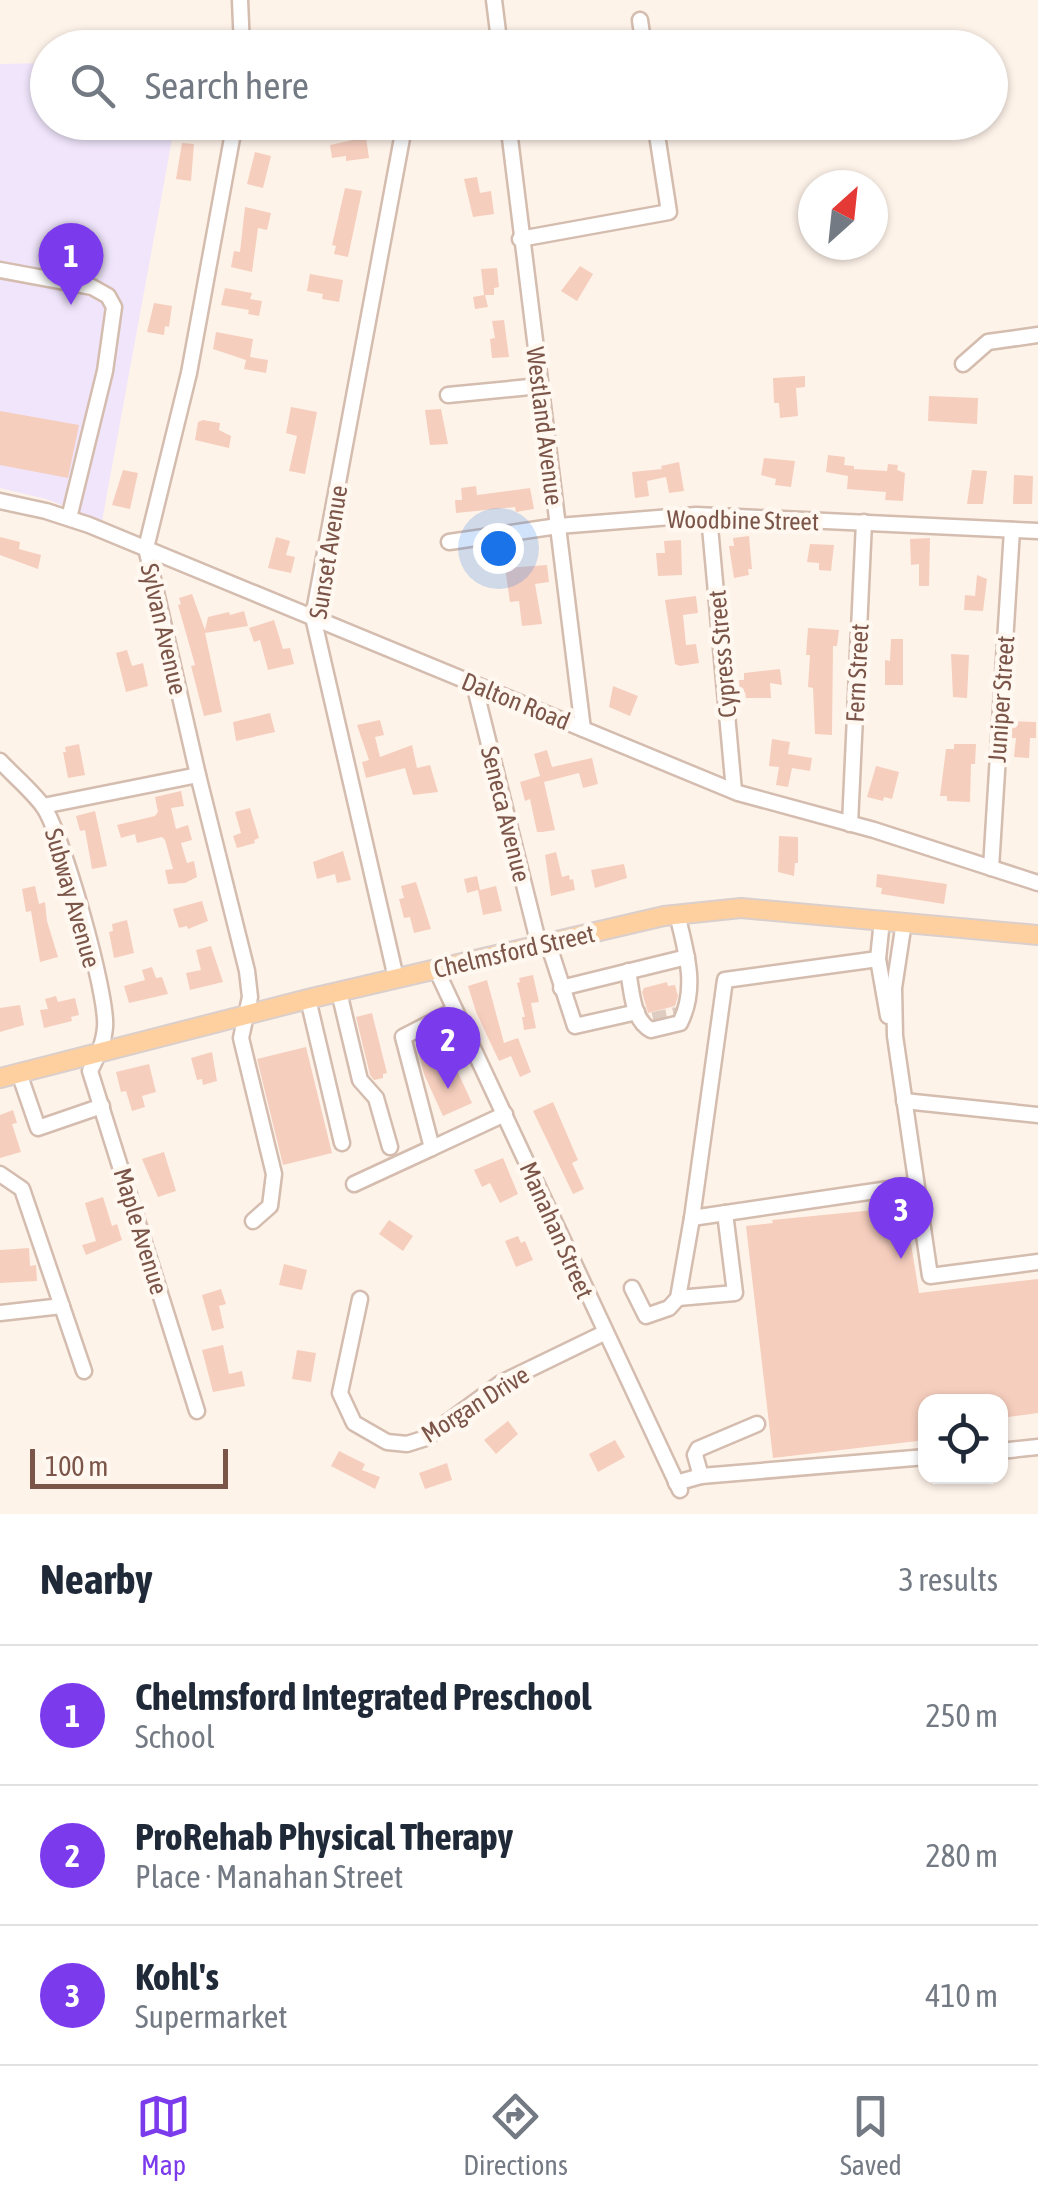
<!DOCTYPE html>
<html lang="en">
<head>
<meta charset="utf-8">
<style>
	:root { --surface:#fff; --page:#f2f2f3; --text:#1f2937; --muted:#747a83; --line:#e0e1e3; --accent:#7c3aed }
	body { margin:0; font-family:"Asap Condensed",sans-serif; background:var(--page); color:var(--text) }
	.controls { position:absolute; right:30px; bottom:30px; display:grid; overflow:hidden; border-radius:20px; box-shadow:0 2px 8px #0004 }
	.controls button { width:90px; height:90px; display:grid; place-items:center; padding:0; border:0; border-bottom:2px solid var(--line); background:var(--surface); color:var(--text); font:50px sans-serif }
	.compass { position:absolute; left:798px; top:170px; width:90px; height:90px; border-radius:50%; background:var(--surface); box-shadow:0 2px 8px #0004; rotate:27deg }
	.scale { position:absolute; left:30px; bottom:25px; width:198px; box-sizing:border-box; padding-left:10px; border:5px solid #7c5549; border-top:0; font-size:28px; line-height:35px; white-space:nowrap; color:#7c5549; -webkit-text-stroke:8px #fff8f1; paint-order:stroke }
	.you { position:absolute; left:498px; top:548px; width:35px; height:35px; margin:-25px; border:8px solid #fff; border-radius:50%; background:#1a73e8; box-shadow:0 0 0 15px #1a73e833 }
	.badge { display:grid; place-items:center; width:65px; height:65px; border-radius:50%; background:var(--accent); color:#fff; font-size:32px; font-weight:700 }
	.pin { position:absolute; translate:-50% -82px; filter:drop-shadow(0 2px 5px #0008) }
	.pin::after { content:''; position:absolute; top:52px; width:35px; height:30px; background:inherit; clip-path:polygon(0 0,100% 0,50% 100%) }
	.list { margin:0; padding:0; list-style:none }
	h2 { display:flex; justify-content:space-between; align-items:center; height:130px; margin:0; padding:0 40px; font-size:42px }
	h2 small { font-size:32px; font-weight:400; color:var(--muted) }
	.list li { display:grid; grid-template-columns:65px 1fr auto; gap:30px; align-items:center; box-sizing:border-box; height:140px; padding:0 40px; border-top:2px solid var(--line) }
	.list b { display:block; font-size:38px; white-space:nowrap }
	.list p { margin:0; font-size:32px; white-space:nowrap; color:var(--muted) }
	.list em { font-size:32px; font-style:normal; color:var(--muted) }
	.icon { flex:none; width:55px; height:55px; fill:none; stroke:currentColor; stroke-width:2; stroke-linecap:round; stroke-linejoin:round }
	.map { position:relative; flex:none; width:1038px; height:1514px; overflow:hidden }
	.search { position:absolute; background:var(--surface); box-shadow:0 2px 8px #0004; left:30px; right:30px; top:30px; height:110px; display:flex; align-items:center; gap:25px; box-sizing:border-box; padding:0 35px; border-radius:55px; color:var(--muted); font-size:38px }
	.sheet { height:550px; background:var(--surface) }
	nav { display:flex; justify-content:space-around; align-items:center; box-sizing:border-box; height:140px; border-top:2px solid var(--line); background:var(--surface); font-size:28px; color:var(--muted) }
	nav a { display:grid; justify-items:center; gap:5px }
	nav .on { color:var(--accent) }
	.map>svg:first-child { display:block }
	.education { fill:#f0e5fb }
	.building { fill:#f6cebe }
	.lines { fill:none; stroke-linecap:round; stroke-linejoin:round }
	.minor-tunnel { stroke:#deccc1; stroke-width:14; stroke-dasharray:14 7; stroke-linecap:butt }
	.minor-casing { stroke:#d4bcaf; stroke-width:19 }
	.major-casing { stroke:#dacfcc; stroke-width:22 }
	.minor { stroke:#fff; stroke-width:14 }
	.major { stroke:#ffd09f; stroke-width:18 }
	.labels { text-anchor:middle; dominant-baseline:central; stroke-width:9; stroke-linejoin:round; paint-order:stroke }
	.street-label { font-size:25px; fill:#7c5549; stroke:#fff8f1 }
</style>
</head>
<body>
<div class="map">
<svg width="1038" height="1514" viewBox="0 0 1038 1514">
	<rect width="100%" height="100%" fill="#fef3e9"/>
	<path class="education" d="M47,63L48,122L175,123L102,521L46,499L0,488V64Z"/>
	<g class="building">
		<path d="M366,137L369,158L346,161V156L332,158L330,145Z"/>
		<path d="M182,143L194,144L191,181L176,179Z"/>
		<path d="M255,152L271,156L263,188L247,184Z"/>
		<path d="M477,177L480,193L491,191L494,214L473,217L464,179Z"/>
		<path d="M345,188L362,191L348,257L334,254L336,246L332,245Z"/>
		<path d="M245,207L271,213L267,230L258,228L252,272L231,267L234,251L240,252Z"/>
		<path d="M580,266L593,274L577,301L561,291Z"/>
		<path d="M497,268L499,287L494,288V295H485L488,307L475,309L473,297L484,295L481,269Z"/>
		<path d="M310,274L343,280L339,302L322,299L323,294L307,291Z"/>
		<path d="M225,288L252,293L250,299L262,301L259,316L248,314L249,310L221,305Z"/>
		<path d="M154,303L172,306L169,327L165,326L164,335L147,332Z"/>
		<path d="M504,320L509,357L492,358L490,339L495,338L492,321Z"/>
		<path d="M216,332L253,339L250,357L268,360L266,373L244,369L246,360L213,349Z"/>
		<path d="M805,376V387L796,388L798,416L780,418L779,403H774L773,378Z"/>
		<path d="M929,396L978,398L977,424L928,421Z"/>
		<path d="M291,407L317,412L305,474L289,471L297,436L286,433Z"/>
		<path d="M441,409L448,444L430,445L425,410Z"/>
		<path d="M0,411L79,425L68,478L0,465Z"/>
		<path d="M203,420L220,423L219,430L231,436L229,448L195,440L198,422Z"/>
		<path d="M828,455L845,457L844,465L854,466V469L887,471L888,464L898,465L897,470L905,473L903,501L885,500L886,492L847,489L848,476L826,472Z"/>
		<path d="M764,458L795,461L791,487L775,485L776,479L761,475Z"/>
		<path d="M679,462L684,491L669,493L666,477L647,481L649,496L635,498L632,472L662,469L661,466Z"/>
		<path d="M123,470L138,473L130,509L112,505Z"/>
		<path d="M972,470L987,471L983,504H967Z"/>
		<path d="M1014,475L1033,476L1032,504H1013Z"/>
		<path d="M476,486L477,495L530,488L534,509L516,512L515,507L456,513L455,500H462L461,488Z"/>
		<path d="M749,536L752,569H748L749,575L734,578L729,546H734L733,538Z"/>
		<path d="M0,537L20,542L19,549L41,555L38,569L0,555Z"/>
		<path d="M276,537L290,541L286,555L295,557L291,573L268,568Z"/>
		<path d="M930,538L929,586H919V564L911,565L910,539Z"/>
		<path d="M681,540L682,575L658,576L656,553H665L664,541Z"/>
		<path d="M810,544L834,545L831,571L819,570V563L807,562Z"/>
		<path d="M547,565L549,582L535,584L542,624L522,626L519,601L510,602L505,568Z"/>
		<path d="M977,575L987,579L983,611L964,610L965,595L975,596Z"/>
		<path d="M192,594L205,630L208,617L229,612L230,615L244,611L248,626L205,633L222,712L204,716L191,666L195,665L178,605L181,604L179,598Z"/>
		<path d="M696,596L698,613L683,615L686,645L696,644L699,663L680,666L675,664L665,600Z"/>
		<path d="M274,620L283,649L290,648L294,664L268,670L260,640L254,642L249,628Z"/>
		<path d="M808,628L839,630L837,646H833L832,735L815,734L813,688L808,687L810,655H806Z"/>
		<path d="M891,639H903V685H885V660L890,661Z"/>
		<path d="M127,650L132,666L143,663L148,686L126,692L116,653Z"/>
		<path d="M951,654L969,655L967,698L953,697Z"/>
		<path d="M780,669L782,685L770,683L771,698H746L745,692L740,693L739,680H744V673Z"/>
		<path d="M613,686L638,696L630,716L609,707Z"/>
		<path d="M270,713L275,732L236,741L233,722Z"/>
		<path d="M380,720L384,735L375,737L380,757L412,745L417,768L430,765L438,792L413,795L405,768L366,778L362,762L369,760L357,725Z"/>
		<path d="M1012,721L1036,722V738H1030L1029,758L1014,757L1016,738H1012Z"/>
		<path d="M772,739L790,742L788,754L812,758L810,771L792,768L788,787L776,785L779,767L769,766Z"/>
		<path d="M79,744L85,775L68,778L63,752H66L65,747Z"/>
		<path d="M954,744H976L975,764H971L970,802L947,801V796H940L946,749H954Z"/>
		<path d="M547,750L552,767L592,758L598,784L583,788L579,773L544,782L555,830L542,832H537L530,799L525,801L520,782L540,776L534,754Z"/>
		<path d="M876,766L899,772L892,799L884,797L883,801L867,797Z"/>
		<path d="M181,791L184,806L171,808L176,829L188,825L192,840L181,843L187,863L194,861L197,877L185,883L168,884L165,870L173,869L165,840L162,837L137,843L135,834L121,838L117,825L155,816L158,812L155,797Z"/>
		<path d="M250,808L259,838L254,840L255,843L237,848L233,836L241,833L235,812Z"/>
		<path d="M95,811L107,866L92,869L85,830L80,831L76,816Z"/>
		<path d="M779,836L798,837V863H795L794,876L778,872Z"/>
		<path d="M343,851L351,880L337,883L335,874L317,879L313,862Z"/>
		<path d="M556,852L562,877L569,875L570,880L573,879L575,890L551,896L545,855Z"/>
		<path d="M624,864L627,878L595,888L591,870Z"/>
		<path d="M877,874L947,884L944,904L881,894L882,888L876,887Z"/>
		<path d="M477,876L480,890L496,886L502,911L483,915L478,890L467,893L464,879Z"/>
		<path d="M416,882L431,929L414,933L410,917L404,918L399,899L404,898L401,886Z"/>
		<path d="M35,886L39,904L45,902L47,921L58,957L40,962L31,911L26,912L22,889Z"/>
		<path d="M202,901L208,921L188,929L187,926L179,928L173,909Z"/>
		<path d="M127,920L134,953L114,958L109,932L113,931L112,924Z"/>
		<path d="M211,946L223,982L190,990L186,973L201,970L196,950Z"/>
		<path d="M152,967L156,978L162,977L168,994L129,1003L124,986L145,980L142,970Z"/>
		<path d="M533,975L539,1002L531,1003L536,1028L524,1030L522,1017H525L517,983L520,982L519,978Z"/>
		<path d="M487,980L504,1043L518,1038L531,1072L520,1077L511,1056L499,1061L476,1012L468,986Z"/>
		<path d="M667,982L668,986L675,985L678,996L675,1006L648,1013L642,992L644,988Z"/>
		<path d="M56,996L58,1002L75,998L79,1015L71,1017L72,1021L44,1028L40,1010L48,1009L45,999Z"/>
		<path d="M20,1005L24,1025L0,1032V1008Z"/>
		<path d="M372,1013L387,1073L383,1074V1078L374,1080L370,1075L356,1017Z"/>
		<path d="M441,1036L472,1103L443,1116L424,1074L417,1047Z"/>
		<path d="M306,1047L332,1153L283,1165L257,1059Z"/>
		<path d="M212,1052L217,1081L203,1085L202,1079L197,1080L191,1058Z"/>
		<path d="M149,1064L156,1092L142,1096L145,1107L132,1111L126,1091L121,1092L116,1072Z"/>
		<path d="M553,1102L578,1160L572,1163L584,1189L573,1194L533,1111Z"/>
		<path d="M13,1110L17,1123L12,1124L21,1152L0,1158V1115Z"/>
		<path d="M164,1152L176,1191L158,1197L142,1159Z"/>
		<path d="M503,1158L518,1194L500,1203L490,1183L482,1187L474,1170Z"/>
		<path d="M103,1197L112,1226L117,1224L122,1240L86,1255L82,1245L96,1241L85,1203Z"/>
		<path d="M905,1207L919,1293L1038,1279V1413L1000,1418V1402H926V1440L773,1458L746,1226L773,1223L772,1220Z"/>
		<path d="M389,1220L413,1236L403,1251L379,1234Z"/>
		<path d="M518,1236L521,1243L525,1241L533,1260L516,1267L505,1241Z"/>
		<path d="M29,1248L30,1266L36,1265L37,1281L0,1283V1250Z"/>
		<path d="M284,1264L307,1270L302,1290L279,1285Z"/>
		<path d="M221,1289L226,1304L219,1306L224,1328L212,1331L202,1295Z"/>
		<path d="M223,1345L229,1374L242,1371L245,1386L213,1392L202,1350Z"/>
		<path d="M297,1350L316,1353L311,1382L292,1379Z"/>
		<path d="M508,1421L518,1434L496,1454L484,1440Z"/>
		<path d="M615,1440L625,1457L598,1472L589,1454Z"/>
		<path d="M339,1451L365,1464L362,1470L380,1477L375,1489L331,1466Z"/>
		<path d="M447,1463L452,1480L425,1489L419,1473Z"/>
	</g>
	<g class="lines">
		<path class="minor-tunnel" d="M653,1019L677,1014"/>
		<g class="minor-casing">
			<g id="minor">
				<path d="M240,0L242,48"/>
				<path d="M494,0L500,48"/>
				<path d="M640,20L644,48"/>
				<path d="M235,122L189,373L146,548L198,775L247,971L250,997L241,1038L274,1174L270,1206L253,1221"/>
				<path d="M508,122L583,729"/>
				<path d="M235,128L280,122"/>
				<path d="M520,239L669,212L655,122"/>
				<path d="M0,270L92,287L108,296L114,307L105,371L69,518"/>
				<path d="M963,364L988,342L1038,335"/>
				<path d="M448,395L540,386"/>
				<path d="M0,501L46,511L89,525L738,793L874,830L1038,883"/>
				<path d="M709,516L734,791"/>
				<path d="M449,542L558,526L696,515L1038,531"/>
				<path d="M474,684L539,945"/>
				<path d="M0,761C14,776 31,790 43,806C62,832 108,995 105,1027C104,1043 97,1057 90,1071L197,1411"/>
				<path d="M43,806L198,775"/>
				<path d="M850,824L864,522"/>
				<path d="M991,868L1012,530"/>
				<path d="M882,920L878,959L888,1016"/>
				<path d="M904,922L894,988L895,1036L930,1276L1038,1262"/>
				<path d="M548,943L575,1026L637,1012"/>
				<path d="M878,959L725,980L692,1218L916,1185"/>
				<path d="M436,969L680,1490"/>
				<path d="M628,971C632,991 632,1020 651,1030L680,1023C698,987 686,952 677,914"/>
				<path d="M396,978L313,617L405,122"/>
				<path d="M561,988L687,957"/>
				<path d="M339,992L360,1080L376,1098L390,1147"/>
				<path d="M308,999L342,1143"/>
				<path d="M455,1010L403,1037L432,1148L505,1114"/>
				<path d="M19,1073L38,1128L102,1106"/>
				<path d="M904,1101L1038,1115"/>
				<path d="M0,1174L22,1189L84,1371"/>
				<path d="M354,1184L432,1148"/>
				<path d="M632,1288L646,1316L669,1308L678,1298L692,1218"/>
				<path d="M678,1298L735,1293L725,1213"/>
				<path d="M360,1299L340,1393L354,1423L387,1442L407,1444L426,1438L501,1383L604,1333"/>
				<path d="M0,1313L62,1306"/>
				<path d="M1000,1451L1038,1447"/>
				<path d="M701,1476L695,1455L698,1449L757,1424"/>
				<path d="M676,1483L701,1476L926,1457"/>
			</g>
		</g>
		<g class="major-casing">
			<path id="major" d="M0,1078L308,999L664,916L741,908L1038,935"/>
		</g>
		<use href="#minor" class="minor"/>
		<use href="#major" class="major"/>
	</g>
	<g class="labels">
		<g class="street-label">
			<text transform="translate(545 426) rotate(83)">Westland Avenue</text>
			<text transform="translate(743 520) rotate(1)">Woodbine Street</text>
			<text transform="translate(328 552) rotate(-81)">Sunset Avenue</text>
			<text transform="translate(164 629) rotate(77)">Sylvan Avenue</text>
			<text transform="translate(722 654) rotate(-95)">Cypress Street</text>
			<text transform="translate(857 673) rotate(-87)">Fern Street</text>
			<text transform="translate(1001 699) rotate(-86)">Juniper Street</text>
			<text transform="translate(516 701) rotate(22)">Dalton Road</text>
			<text transform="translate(506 814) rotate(76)">Seneca Avenue</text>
			<text transform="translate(73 898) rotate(74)">Subway Avenue</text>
			<text transform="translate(514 951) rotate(-13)">Chelmsford Street</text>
			<text transform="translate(557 1230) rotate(66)">Manahan Street</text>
			<text transform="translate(141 1231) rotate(73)">Maple Avenue</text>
			<text transform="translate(475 1404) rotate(-32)">Morgan Drive</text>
		</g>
	</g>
</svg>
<div class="controls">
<button><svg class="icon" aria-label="locate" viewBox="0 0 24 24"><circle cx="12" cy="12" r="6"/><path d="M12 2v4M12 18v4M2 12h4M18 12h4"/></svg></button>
</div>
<svg class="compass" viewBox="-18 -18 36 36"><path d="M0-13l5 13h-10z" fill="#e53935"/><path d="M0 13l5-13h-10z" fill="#747a83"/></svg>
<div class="scale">100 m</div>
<div class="you"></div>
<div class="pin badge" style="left:71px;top:305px">1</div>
<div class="pin badge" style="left:448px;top:1089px">2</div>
<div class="pin badge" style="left:901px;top:1259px">3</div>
<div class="search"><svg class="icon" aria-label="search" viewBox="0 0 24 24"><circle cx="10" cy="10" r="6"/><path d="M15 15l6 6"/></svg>Search here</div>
</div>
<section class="sheet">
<h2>Nearby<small>3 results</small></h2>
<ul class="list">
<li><span class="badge">1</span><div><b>Chelmsford Integrated Preschool</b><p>School</p></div><em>250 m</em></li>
<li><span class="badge">2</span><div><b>ProRehab Physical Therapy</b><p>Place · Manahan Street</p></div><em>280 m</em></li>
<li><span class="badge">3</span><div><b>Kohl's</b><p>Supermarket</p></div><em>410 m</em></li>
</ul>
</section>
<nav>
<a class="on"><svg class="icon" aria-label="map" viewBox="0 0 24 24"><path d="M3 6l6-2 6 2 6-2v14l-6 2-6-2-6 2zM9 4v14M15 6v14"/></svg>Map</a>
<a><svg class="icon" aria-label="directions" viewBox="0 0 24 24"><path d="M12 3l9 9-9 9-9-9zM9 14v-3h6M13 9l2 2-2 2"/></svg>Directions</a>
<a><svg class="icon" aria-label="saved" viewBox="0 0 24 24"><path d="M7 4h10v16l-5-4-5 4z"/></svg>Saved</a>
</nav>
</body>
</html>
